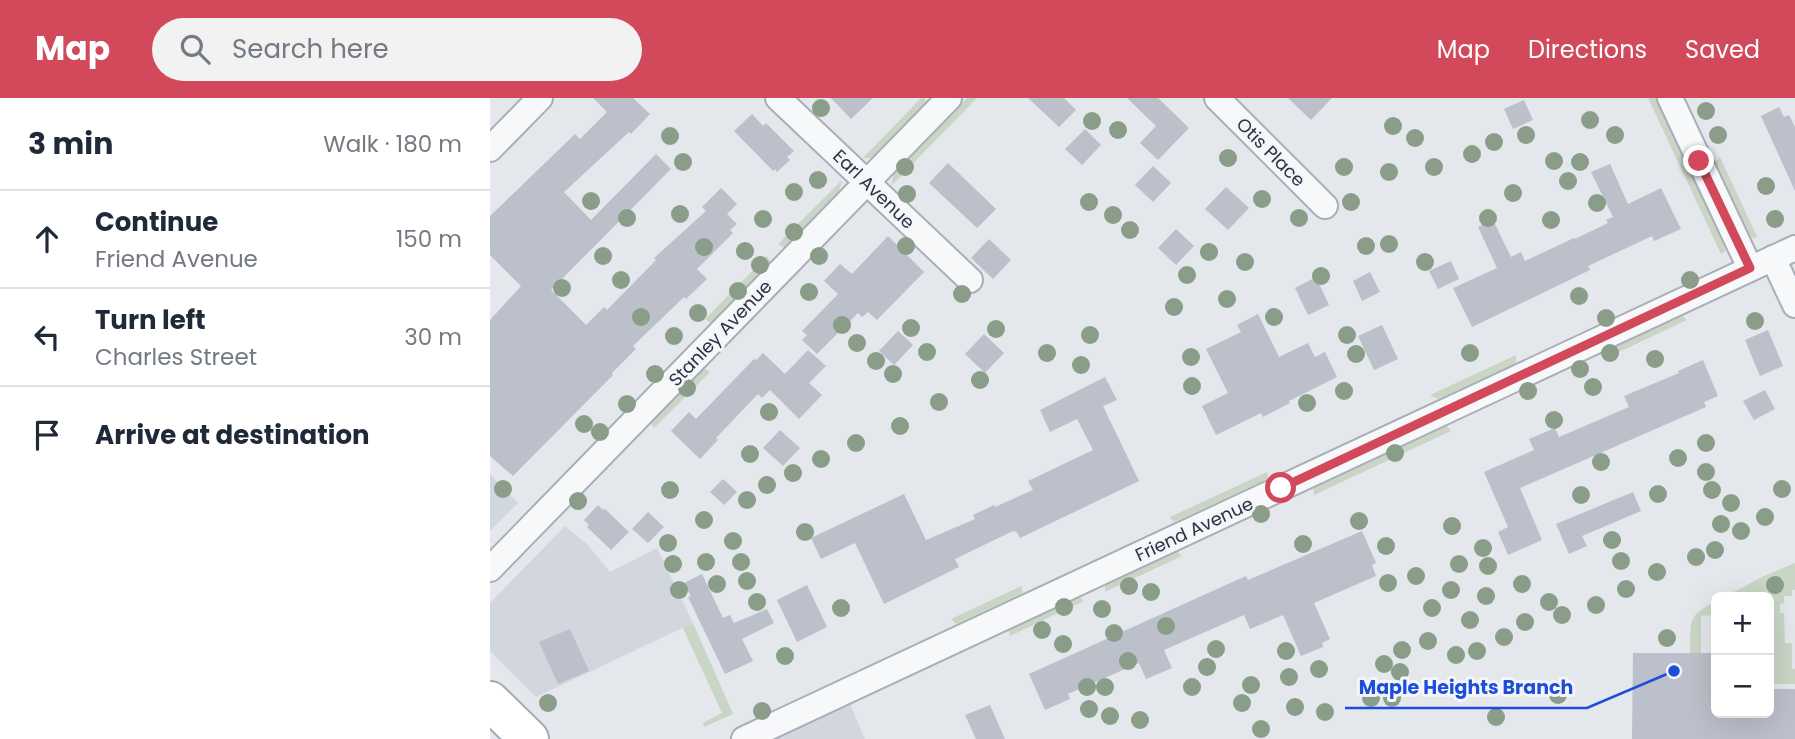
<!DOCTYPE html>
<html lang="en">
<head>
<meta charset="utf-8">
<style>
	:root { --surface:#fff; --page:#f2f2f3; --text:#1f2937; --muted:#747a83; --line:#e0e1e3; --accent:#d1495b }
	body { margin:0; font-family:Poppins,sans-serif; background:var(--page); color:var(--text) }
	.controls { position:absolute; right:21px; bottom:21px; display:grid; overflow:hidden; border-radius:10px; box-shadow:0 7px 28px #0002 }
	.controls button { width:63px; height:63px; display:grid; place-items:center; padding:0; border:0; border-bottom:2px solid var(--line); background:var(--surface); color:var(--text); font:35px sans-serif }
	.stop { position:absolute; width:21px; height:21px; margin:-16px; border:5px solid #d1495b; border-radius:50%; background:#fff }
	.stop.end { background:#d1495b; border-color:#fff; box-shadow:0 2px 7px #0008 }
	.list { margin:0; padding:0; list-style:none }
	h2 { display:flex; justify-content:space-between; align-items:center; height:91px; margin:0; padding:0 28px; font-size:30px }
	h2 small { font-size:23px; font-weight:400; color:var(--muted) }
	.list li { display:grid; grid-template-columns:46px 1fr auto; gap:21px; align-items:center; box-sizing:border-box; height:98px; padding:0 28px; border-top:2px solid var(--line) }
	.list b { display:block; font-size:26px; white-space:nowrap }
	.list p { margin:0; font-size:23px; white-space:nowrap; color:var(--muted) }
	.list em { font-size:23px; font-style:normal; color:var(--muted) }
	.icon { flex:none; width:38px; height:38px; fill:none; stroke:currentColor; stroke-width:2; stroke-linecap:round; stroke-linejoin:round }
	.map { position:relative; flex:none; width:1305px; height:641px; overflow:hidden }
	header { display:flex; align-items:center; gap:42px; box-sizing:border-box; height:98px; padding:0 35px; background:var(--accent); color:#fff }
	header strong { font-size:33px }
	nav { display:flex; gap:38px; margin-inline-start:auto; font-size:24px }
	.search { width:490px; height:63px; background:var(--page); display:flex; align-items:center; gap:18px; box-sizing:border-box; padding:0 24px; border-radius:38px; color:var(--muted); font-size:26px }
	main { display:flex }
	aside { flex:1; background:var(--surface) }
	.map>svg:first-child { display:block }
	.built { fill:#d2d6de }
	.green { fill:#c9d6c5 }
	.building { fill:#bbc0ca }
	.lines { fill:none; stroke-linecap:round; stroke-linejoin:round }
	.minor-casing { stroke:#a9aeb7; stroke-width:28 }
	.primary-casing { stroke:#a3abb8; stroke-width:42 }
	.minor { stroke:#f7f8fa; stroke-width:24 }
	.primary { stroke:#fff; stroke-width:38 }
	.tree { fill:#899d89 }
	.route { stroke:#d1495b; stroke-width:9 }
	.labels { text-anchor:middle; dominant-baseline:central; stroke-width:6; stroke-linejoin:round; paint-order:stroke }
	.street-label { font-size:18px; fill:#2b3445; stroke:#f4f6f9 }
	.leader { fill:none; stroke:#1d4ed8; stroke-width:2.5 }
	.callout-dot { fill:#1d4ed8; stroke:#f4f6f9; stroke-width:2.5 }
	.callout-label { font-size:19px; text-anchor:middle; font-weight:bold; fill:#1d4ed8; stroke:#f4f6f9; stroke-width:6; stroke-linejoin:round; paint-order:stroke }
</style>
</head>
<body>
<header>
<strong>Map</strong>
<div class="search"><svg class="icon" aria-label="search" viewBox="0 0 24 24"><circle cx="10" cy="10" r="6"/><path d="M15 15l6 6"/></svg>Search here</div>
<nav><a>Map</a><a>Directions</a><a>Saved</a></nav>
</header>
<main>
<aside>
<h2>3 min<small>Walk · 180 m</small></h2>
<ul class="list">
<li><svg class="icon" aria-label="ahead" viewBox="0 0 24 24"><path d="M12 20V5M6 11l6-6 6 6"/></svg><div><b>Continue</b><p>Friend Avenue</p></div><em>150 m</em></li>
<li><svg class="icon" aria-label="left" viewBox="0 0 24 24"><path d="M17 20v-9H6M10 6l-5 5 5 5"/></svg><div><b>Turn left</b><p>Charles Street</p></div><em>30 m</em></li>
<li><svg class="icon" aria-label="arrive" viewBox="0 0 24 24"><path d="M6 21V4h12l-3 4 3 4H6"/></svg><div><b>Arrive at destination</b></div></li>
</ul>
</aside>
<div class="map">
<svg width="1305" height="641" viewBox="0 0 1305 641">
	<rect width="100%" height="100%" fill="#e4e7ec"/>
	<g class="built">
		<path d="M0,376L28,405L0,433Z"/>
		<path d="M75,428L98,447L120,474L167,450L203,525L46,599L0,553V505Z"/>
		<path d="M360,606L375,641H283Z"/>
	</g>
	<g class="green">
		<path d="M431,0H434L437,5L386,56L380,60H373Z"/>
		<path d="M477,0H487L401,88L404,75Z"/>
		<path d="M1158,0H1168L1234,144L1235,154L1231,156Z"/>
		<path d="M1230,59L1264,132L1267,139L1262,140L1252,125L1223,66Z"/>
		<path d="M352,82L349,94L295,150L288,146Z"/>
		<path d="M277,158L281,164L221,225L215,221Z"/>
		<path d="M1191,217L1197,222L1116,260V252Z"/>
		<path d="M1026,257V265L948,301L940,297Z"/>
		<path d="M213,270L220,274L164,330L160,324Z"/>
		<path d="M956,327L961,333L824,397L823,389Z"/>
		<path d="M777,374L778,381L684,424L680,419Z"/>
		<path d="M686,453L692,458L615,494V486Z"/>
		<path d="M1305,465V492H1302V498H1294V505L1290,506V515H1294L1295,545H1302V570L1305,571V586H1279V499H1234L1276,477Z"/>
		<path d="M531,488L533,495L466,526L461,521Z"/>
		<path d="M589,499L594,503L520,538L519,531Z"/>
		<path d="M1226,503V517L1211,518V555H1200C1201,522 1196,519 1226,503Z"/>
		<path d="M203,525L243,616L214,629L213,625L232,615L193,530Z"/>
	</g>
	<g class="building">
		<path d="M103,0H143L160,16L141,36L139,34L74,94L101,122L166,56L181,71L61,192L96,227L114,209L117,212L166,162L164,160L216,113L212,109L231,90L247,106L237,116L247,126L240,132L243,135L207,171L217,181L196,201L194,199L143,248L146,251L122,275L123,277L23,378L0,358V222L31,188L0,157V118L85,36L90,41L117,14Z"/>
		<path d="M341,0H383L361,21Z"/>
		<path d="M538,0H574L586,12L569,29Z"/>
		<path d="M637,0H668L699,30L668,62L650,45L666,28Z"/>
		<path d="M798,0H842L821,22Z"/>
		<path d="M1034,2L1043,22L1023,31L1014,11Z"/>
		<path d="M1289,9L1294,19L1299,17L1305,29V93L1271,18Z"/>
		<path d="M262,16L273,28L276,25L304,53L297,59L300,62L287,74L285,71L283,73L244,33Z"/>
		<path d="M595,31L611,47L592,67L575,51Z"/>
		<path d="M458,65L506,111L487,130L439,85Z"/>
		<path d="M1120,66L1138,106L1171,90L1191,131L1164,143L1162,138L1098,168L1100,172L982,229L963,190L1007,170L988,129L1003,122L1021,159L1031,154L1035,163L1084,140L1085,141L1118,125L1116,122L1123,119L1101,74Z"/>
		<path d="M663,68L681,85L663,104L645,87Z"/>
		<path d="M736,89L759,110L738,132L715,111Z"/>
		<path d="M686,131L704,148L686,167L668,150Z"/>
		<path d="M398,138L434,174L387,222L378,214L372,219L368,215L327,256L312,242L317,237L312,233L348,196L334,183L350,166L362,176Z"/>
		<path d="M499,141L521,162L503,181L481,160Z"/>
		<path d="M961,163L969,181L948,191L939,173Z"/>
		<path d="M880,174L890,194L872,203L863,183Z"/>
		<path d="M826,179L839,207L818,217L805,190Z"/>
		<path d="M768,216L789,259L818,245L825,259L835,254L847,279L799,303L800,305L773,319L771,315L726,337L712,308L738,295L716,251L751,234L747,227Z"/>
		<path d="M892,227L908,261L884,272L868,238Z"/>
		<path d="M1278,232L1293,268L1270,278L1255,242Z"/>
		<path d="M408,233L423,247L404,267L389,253Z"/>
		<path d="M494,236L514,255L495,275L475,256Z"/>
		<path d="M318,252L336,268L319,285L332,297L309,321L280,292L272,300L268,296L226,340L228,342L210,361L181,333L199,314L206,321L264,261L266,262L273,255L295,276Z"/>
		<path d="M1213,262L1228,298L1214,304L1216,309L1030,390L1052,442L1018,457L1008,434L1018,429L994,374L1044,352L1039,341L1065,330L1069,339L1139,309L1134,298L1189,275L1188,273Z"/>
		<path d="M615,279L627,302L613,308L649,383L530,440L527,434L523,433L465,461L469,469L394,506L365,445L331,461L321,440L414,396L436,442L485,421L483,417L504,407L505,409L543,392L538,383L603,352L587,321L560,334L550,312Z"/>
		<path d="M1275,292L1285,311L1264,322L1253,303Z"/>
		<path d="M290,332L310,350L293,368L273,350Z"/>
		<path d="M233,381L247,394L234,407L220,394Z"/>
		<path d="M1143,394L1151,413L1092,438L1097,448L1079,456L1066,426Z"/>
		<path d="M108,407L113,412L115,411L139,434L121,452L97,429L99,427L94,422Z"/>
		<path d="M158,414L174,429L158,445L142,431Z"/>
		<path d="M872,433L886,465L882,467L886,478L824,505L840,541L832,545L833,549L811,558L793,517L760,531L754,517L674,552L682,570L656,581L649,565L578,596L580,601L555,612L539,576L738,486L756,478L758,482Z"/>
		<path d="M212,476L233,520L240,517L244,525L277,511L284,525L252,541L263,563L235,576L198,499L201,498L194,485Z"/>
		<path d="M317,487L337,529L307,544L287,502Z"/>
		<path d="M80,531L99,573L68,586L49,544Z"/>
		<path d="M1143,555H1226V615H1279V591H1305V641H1142Z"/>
		<path d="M500,607L515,641H486L475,617Z"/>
	</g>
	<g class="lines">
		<g class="minor-casing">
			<g id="minor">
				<path d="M288,0L480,182"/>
				<path d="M727,0L835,108"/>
				<path d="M1180,0L1260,170"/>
				<path d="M0,51L50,0"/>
				<path d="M1283,160L1305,207"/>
				<path d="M0,471L459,0"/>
				<path d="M254,641L1305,150"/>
			</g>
		</g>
		<g class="primary-casing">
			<path id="primary" d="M0,603L39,641"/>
		</g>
		<use href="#minor" class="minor"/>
		<use href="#primary" class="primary"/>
	</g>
	<g class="tree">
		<circle cx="331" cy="10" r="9"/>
		<circle cx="1216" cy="13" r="9"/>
		<circle cx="1100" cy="22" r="9"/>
		<circle cx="602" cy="23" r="9"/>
		<circle cx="903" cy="28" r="9"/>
		<circle cx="628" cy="32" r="9"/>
		<circle cx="1036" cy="37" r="9"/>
		<circle cx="1125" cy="37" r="9"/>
		<circle cx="1228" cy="37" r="9"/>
		<circle cx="180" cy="38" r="9"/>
		<circle cx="925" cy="40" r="9"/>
		<circle cx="1004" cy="44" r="9"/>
		<circle cx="982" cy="56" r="9"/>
		<circle cx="738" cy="60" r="9"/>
		<circle cx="1064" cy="63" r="9"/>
		<circle cx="193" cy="64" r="9"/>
		<circle cx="1090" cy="64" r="9"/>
		<circle cx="415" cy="69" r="9"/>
		<circle cx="854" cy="69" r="9"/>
		<circle cx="944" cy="69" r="9"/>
		<circle cx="899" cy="74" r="9"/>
		<circle cx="328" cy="82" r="9"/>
		<circle cx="1078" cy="83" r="9"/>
		<circle cx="1276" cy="88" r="9"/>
		<circle cx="304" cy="94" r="9"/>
		<circle cx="1023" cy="95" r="9"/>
		<circle cx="417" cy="96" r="9"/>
		<circle cx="772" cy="101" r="9"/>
		<circle cx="101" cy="103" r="9"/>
		<circle cx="599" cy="104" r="9"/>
		<circle cx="861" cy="104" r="9"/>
		<circle cx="1107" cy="105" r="9"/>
		<circle cx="190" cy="116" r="9"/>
		<circle cx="623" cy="117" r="9"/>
		<circle cx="137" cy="120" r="9"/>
		<circle cx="809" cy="120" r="9"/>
		<circle cx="998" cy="120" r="9"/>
		<circle cx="273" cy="121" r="9"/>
		<circle cx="1285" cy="121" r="9"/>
		<circle cx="1061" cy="122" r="9"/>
		<circle cx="640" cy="132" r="9"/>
		<circle cx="304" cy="134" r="9"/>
		<circle cx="899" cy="146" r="9"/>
		<circle cx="416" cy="148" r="9"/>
		<circle cx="876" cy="148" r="9"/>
		<circle cx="214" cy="149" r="9"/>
		<circle cx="255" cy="153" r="9"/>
		<circle cx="719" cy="154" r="9"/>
		<circle cx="113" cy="158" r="9"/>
		<circle cx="329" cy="158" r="9"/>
		<circle cx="755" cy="164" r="9"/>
		<circle cx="935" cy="164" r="9"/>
		<circle cx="270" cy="167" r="9"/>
		<circle cx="697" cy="177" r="9"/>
		<circle cx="831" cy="178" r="9"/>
		<circle cx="131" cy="182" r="9"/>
		<circle cx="1200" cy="182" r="9"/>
		<circle cx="72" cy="190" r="9"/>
		<circle cx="248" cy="193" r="9"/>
		<circle cx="319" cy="194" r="9"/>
		<circle cx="472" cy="196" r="9"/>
		<circle cx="1089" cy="198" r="9"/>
		<circle cx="737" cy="201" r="9"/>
		<circle cx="684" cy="209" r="9"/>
		<circle cx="208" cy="215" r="9"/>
		<circle cx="151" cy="219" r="9"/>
		<circle cx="784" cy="219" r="9"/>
		<circle cx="1116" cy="220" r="9"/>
		<circle cx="1265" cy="223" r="9"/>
		<circle cx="352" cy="227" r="9"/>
		<circle cx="421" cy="230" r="9"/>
		<circle cx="506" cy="231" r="9"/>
		<circle cx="600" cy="237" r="9"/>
		<circle cx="857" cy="237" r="9"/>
		<circle cx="184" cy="238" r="9"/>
		<circle cx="367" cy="245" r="9"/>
		<circle cx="437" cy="254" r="9"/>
		<circle cx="557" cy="255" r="9"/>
		<circle cx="980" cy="255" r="9"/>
		<circle cx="1120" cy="255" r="9"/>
		<circle cx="866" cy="256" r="9"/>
		<circle cx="701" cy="259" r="9"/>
		<circle cx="1165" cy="261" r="9"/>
		<circle cx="386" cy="263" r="9"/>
		<circle cx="591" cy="267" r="9"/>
		<circle cx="1090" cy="271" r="9"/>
		<circle cx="165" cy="276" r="9"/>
		<circle cx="403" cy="276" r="9"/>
		<circle cx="490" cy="282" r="9"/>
		<circle cx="702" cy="288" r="9"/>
		<circle cx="1103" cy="289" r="9"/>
		<circle cx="197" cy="290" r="9"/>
		<circle cx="854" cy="293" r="9"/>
		<circle cx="1038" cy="293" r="9"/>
		<circle cx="449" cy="304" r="9"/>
		<circle cx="817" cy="305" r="9"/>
		<circle cx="137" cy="306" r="9"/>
		<circle cx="279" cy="314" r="9"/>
		<circle cx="1064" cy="322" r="9"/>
		<circle cx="94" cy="326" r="9"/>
		<circle cx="410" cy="328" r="9"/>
		<circle cx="110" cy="334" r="9"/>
		<circle cx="366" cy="345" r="9"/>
		<circle cx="1216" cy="345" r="9"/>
		<circle cx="905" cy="355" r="9"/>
		<circle cx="260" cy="356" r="9"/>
		<circle cx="1188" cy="360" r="9"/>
		<circle cx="331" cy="361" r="9"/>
		<circle cx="1111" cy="364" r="9"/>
		<circle cx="1216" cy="374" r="9"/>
		<circle cx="303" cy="375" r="9"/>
		<circle cx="277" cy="387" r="9"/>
		<circle cx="13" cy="391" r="9"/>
		<circle cx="1292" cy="391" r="9"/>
		<circle cx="180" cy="392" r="9"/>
		<circle cx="1222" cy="392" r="9"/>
		<circle cx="1168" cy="396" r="9"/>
		<circle cx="1091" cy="397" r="9"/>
		<circle cx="257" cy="402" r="9"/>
		<circle cx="88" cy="403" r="9"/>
		<circle cx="1241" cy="405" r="9"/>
		<circle cx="771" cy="416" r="9"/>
		<circle cx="1275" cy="419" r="9"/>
		<circle cx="214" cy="422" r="9"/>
		<circle cx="869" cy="423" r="9"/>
		<circle cx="1231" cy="426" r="9"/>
		<circle cx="962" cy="428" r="9"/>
		<circle cx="1251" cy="433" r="9"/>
		<circle cx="315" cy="434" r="9"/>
		<circle cx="1122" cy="442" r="9"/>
		<circle cx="243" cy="443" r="9"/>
		<circle cx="178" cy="445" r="9"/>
		<circle cx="813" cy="446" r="9"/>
		<circle cx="896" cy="448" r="9"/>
		<circle cx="993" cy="450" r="9"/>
		<circle cx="1225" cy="452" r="9"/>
		<circle cx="1206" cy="459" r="9"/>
		<circle cx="1131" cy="463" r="9"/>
		<circle cx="216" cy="464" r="9"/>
		<circle cx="251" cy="464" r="9"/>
		<circle cx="183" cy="466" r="9"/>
		<circle cx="969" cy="466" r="9"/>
		<circle cx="998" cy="468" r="9"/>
		<circle cx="1167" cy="474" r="9"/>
		<circle cx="926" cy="478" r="9"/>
		<circle cx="257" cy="483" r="9"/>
		<circle cx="898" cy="485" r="9"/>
		<circle cx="227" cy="486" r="9"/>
		<circle cx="1032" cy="486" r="9"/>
		<circle cx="1285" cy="487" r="9"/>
		<circle cx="639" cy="488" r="9"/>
		<circle cx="1136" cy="491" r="9"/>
		<circle cx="189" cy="492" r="9"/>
		<circle cx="961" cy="492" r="9"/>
		<circle cx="661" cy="494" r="9"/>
		<circle cx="996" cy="498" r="9"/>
		<circle cx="267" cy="504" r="9"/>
		<circle cx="1059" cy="504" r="9"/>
		<circle cx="1106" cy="507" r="9"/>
		<circle cx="574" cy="509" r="9"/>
		<circle cx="351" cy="510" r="9"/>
		<circle cx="942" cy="510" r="9"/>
		<circle cx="612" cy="511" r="9"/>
		<circle cx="1072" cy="517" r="9"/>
		<circle cx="980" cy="522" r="9"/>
		<circle cx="1035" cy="524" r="9"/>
		<circle cx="676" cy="528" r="9"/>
		<circle cx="552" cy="532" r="9"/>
		<circle cx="624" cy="535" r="9"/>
		<circle cx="1014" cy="539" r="9"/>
		<circle cx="1177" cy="540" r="9"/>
		<circle cx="938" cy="543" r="9"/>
		<circle cx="573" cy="546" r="9"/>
		<circle cx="726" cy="551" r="9"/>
		<circle cx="912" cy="552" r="9"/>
		<circle cx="796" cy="553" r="9"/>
		<circle cx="987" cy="553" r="9"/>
		<circle cx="966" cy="557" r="9"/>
		<circle cx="295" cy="558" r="9"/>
		<circle cx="638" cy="563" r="9"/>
		<circle cx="894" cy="566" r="9"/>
		<circle cx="717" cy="569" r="9"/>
		<circle cx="829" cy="571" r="9"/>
		<circle cx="910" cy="574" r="9"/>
		<circle cx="799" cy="579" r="9"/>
		<circle cx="761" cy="587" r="9"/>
		<circle cx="597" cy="589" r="9"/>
		<circle cx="615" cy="589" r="9"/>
		<circle cx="702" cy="589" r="9"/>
		<circle cx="1068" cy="597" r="9"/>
		<circle cx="881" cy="600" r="9"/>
		<circle cx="902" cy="600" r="9"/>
		<circle cx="58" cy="605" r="9"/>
		<circle cx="752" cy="605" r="9"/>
		<circle cx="805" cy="609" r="9"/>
		<circle cx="599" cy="611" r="9"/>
		<circle cx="272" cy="613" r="9"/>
		<circle cx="835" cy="614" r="9"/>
		<circle cx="620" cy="618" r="9"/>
		<circle cx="1006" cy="619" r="9"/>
		<circle cx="650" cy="622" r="9"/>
		<circle cx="771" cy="631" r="9"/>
	</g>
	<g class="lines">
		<path class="route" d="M791,390L1260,170L1209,63"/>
	</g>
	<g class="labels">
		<g class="street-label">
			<text transform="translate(781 54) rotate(45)">Otis Place</text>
			<text transform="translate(384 91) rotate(44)">Earl Avenue</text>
			<text transform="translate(230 235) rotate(-46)">Stanley Avenue</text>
			<text transform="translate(704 431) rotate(-25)">Friend Avenue</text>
		</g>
	</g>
	<path class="leader" d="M1184 573L1097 610H855"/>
	<circle class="callout-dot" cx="1184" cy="573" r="7"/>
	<g class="callout-label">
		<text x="976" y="596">Maple Heights Branch</text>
	</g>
</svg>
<div class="controls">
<button>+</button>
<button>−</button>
</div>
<div class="stop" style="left:791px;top:390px"></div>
<div class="stop end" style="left:1209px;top:63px"></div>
</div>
</main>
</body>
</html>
